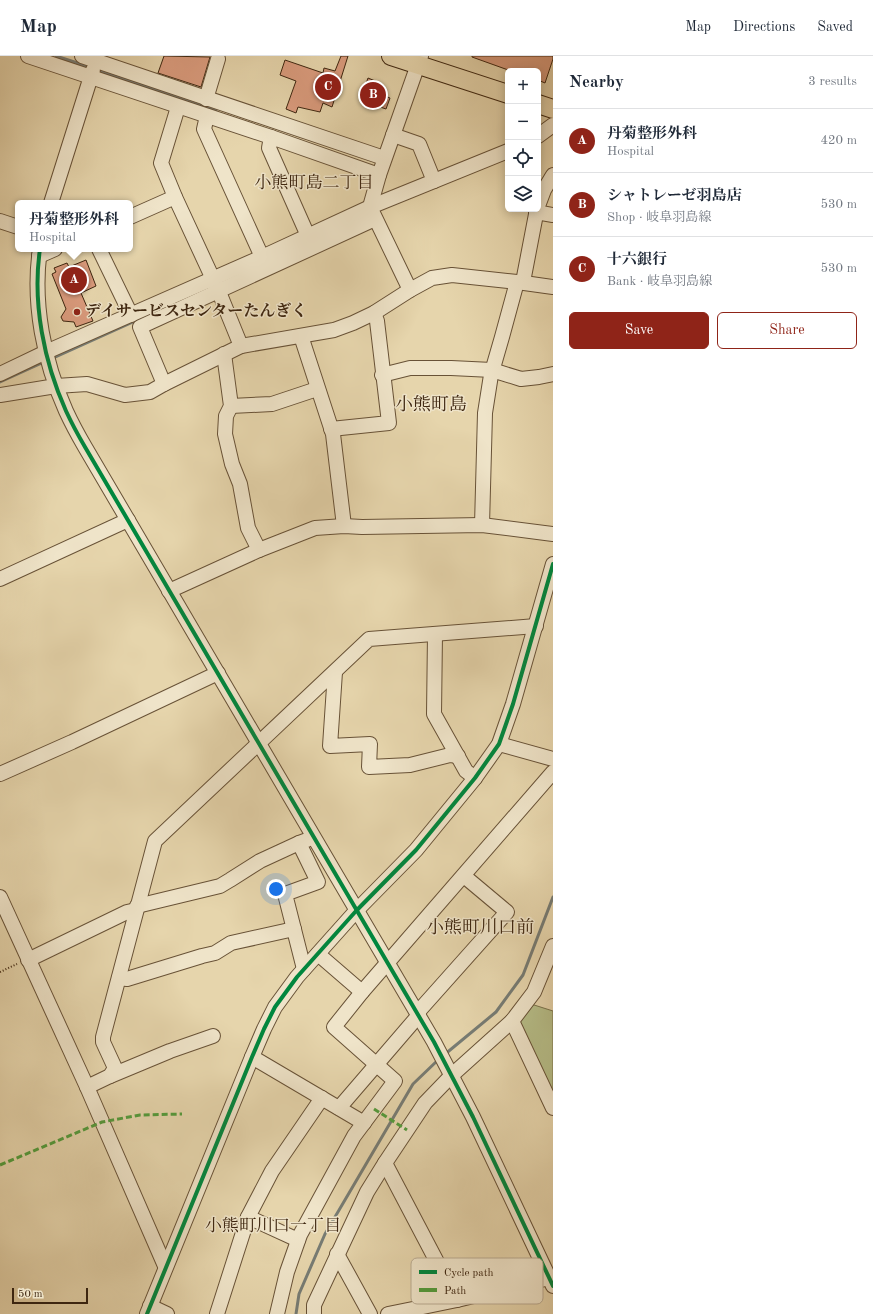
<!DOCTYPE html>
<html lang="en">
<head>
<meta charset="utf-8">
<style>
	:root { --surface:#fff; --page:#f6f6f7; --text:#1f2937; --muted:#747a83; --line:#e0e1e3; --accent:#8f2418 }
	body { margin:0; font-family:"Old Standard TT","Noto Serif JP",serif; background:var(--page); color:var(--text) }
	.controls { position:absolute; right:12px; top:12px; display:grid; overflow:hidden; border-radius:6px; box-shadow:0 2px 10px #0003 }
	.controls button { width:36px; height:36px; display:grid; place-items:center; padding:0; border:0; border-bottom:1px solid var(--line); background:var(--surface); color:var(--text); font:20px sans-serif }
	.scale { position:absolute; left:12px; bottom:10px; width:76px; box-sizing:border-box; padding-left:4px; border:2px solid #3e2610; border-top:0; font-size:11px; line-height:14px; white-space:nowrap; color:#3e2610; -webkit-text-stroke:3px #efe4c9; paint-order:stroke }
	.you { position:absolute; left:276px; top:833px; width:14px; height:14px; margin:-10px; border:3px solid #fff; border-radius:50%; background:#1a73e8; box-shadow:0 0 0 6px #1a73e833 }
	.badge { display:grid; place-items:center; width:26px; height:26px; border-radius:50%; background:var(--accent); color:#fff; font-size:13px; font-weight:700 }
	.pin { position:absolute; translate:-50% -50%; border:2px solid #fff; box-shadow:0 1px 4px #0006 }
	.popup { position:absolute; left:15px; top:144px; width:118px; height:52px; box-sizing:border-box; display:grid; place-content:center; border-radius:6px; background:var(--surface); filter:drop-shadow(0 1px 3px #0005); font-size:13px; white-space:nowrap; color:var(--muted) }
	.popup b { font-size:15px; color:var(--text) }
	.popup::after { content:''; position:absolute; left:50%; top:100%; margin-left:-8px; border:8px solid transparent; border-top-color:var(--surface) }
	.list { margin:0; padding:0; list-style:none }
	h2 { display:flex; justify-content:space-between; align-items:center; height:52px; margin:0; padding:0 16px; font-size:17px }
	h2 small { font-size:13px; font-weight:400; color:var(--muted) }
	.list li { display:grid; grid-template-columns:26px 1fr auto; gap:12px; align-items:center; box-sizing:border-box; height:64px; padding:0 16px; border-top:1px solid var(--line) }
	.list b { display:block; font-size:15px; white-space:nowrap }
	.list p { margin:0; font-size:13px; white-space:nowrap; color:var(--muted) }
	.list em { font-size:13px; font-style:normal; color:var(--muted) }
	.actions { display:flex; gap:8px; padding:12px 16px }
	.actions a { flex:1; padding:9px 0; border:1px solid var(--accent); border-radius:6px; text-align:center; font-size:14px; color:var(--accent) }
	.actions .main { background:var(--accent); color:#fff }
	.icon { flex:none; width:22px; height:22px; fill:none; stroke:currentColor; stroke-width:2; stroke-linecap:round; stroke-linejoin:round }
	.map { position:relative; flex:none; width:553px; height:1258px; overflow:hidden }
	header { display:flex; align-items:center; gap:24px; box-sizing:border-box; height:56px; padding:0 20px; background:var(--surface); border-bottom:1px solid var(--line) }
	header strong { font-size:19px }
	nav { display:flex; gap:22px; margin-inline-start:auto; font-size:14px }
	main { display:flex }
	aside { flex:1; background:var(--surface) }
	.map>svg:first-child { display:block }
	.green { fill:#b6bd88; stroke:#7a724c }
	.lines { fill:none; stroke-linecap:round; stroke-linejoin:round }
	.stream { stroke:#777c74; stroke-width:3 }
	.building { fill:#da9b7d; stroke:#3e2610 }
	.minor-casing { stroke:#685237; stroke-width:16 }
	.major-casing { stroke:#3e2610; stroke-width:20 }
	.path { stroke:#3e2610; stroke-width:2; stroke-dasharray:1 2; stroke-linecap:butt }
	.minor { stroke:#efe4c9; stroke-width:14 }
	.major { stroke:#e6d5ac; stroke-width:18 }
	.quiet { stroke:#539c3c; stroke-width:3; stroke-dasharray:6 3; stroke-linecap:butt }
	.cycleway-casing { stroke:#efe4c9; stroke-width:6 }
	.cycleway { stroke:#00873e; stroke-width:4 }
	.poi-dot { fill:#8f2418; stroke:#efe4c9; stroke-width:1.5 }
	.labels { text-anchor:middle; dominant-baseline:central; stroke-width:3; stroke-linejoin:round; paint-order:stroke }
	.poi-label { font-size:16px; font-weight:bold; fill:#3e2610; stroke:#efe4c9; text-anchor:start }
	.neighbourhood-label { font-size:17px; fill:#3e2610; stroke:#efe4c9 }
	.quarter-label { font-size:18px; fill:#3e2610; stroke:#efe4c9 }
	.key { fill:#efe4c9; stroke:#baab92; stroke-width:1 }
	.key-label { font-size:11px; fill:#3e2610 }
</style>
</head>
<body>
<header>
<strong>Map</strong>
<nav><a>Map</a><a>Directions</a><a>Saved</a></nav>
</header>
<main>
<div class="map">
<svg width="553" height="1258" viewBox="0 0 553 1258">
	<rect width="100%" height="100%" fill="#e6d5ac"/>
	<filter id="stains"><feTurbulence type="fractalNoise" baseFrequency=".005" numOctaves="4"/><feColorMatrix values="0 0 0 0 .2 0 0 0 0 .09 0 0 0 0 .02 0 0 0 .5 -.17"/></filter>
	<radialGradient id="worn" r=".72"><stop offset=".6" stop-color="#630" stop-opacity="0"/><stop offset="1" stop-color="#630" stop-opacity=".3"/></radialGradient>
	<path class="green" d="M531,948L553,955V1041L518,967Z"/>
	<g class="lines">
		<g class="stream">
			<path d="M56,0L90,11"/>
			<path d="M97,14L216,55"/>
			<path d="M51,303L184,243"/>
			<path d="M0,326L44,306"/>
			<path d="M444,999L496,956L523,919L553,841"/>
			<path d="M296,1258L299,1238L325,1178L413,1028L438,1004"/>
		</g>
	</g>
	<g class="building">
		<path d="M164,0L210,1L201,31L158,17Z"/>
		<path d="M341,0H348L332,51L323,47L320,56L298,51L296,57L286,53L296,25L280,19L285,4L323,17L324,12L335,15Z"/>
		<path d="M472,0H553V3L545,27L538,24V15H511L472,1Z"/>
		<path d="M368,22L380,27L377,37L390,42L386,53L360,44Z"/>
		<path d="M86,204L96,230L81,237L93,265L76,271L74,266L63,265L61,261L66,253L52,218L56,216L54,212L67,207L69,211Z"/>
	</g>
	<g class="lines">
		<g class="minor-casing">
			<g id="minor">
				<path d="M28,0L271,81L379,119"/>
				<path d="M82,0L384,102"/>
				<path d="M206,43L218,3"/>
				<path d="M178,51L161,107L175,141L219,236L241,290"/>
				<path d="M207,60L204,73L262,201"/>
				<path d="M393,79L419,88L434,125"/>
				<path d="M538,80L553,69"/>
				<path d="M271,81L269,92L308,180"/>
				<path d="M51,147L93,14"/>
				<path d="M538,150L544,134L553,119"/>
				<path d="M536,156L553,159"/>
				<path d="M130,161L175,141"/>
				<path d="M0,165L18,171"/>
				<path d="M40,193C32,247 44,306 66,355C72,368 78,379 85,391L434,986L473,1061L553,1230"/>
				<path d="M99,193L131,259"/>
				<path d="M39,200L55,193"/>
				<path d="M523,226L537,153"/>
				<path d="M410,234L370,151L379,119L421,0"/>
				<path d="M301,280L333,378L344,470"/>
				<path d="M224,298L231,350L226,360L225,378L232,408L240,428L248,472L259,494"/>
				<path d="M0,318L46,296L262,201L370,151L508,95"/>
				<path d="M382,319L410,312H451L492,314L521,323L539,321L553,318"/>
				<path d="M164,328L140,271L375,163"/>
				<path d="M0,339L56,330L87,328L125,339L150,336L164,328L241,290L334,274L353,267L374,257L410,234L432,222L452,219L517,226L553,231"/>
				<path d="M231,350L272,348L317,333"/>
				<path d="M331,373L389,367L377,265L374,257"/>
				<path d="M482,469L485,357L491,319L502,281L517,226"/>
				<path d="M0,523L128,464"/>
				<path d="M169,535L259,494L315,472L344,470L362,471L482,469L553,478"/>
				<path d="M435,578L434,658L466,715L475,722"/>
				<path d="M335,616L330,690L370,688L369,711L410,709L450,699L458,700"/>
				<path d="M499,688L553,703"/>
				<path d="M0,718L72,686L218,617"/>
				<path d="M0,841L87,1031L165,1210"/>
				<path d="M137,850L220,830L230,824L260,805L299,787"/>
				<path d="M553,890L534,936L512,965L553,1052"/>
				<path d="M318,898L362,936"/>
				<path d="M28,904L127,856L136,854"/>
				<path d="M304,913L285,838L318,826L299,787L307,784"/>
				<path d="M119,922L127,923L202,900L215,897L231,887L294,873"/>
				<path d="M417,957L507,856L464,820"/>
				<path d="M252,1001L364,1067"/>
				<path d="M110,1020L170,995L213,980"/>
				<path d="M87,1031L110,1020L115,1012L103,986V981L155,785L369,583L536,570"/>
				<path d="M339,1052L419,959"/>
				<path d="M248,1161L298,1184"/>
				<path d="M337,1198L370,1258"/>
				<path d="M457,1244L385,1107L425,1047L452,1019L512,965"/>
				<path d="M150,1250L167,1258"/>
				<path d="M147,1258L252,1001L264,973L275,951L297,921L356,855L416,794L475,722L499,688L513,648L553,508"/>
				<path d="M217,1258L248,1161L272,1115L322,1042"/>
				<path d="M277,1258L287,1216L300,1179L354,1080L395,1025L334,971L362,936L553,716"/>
				<path d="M314,1258V1249L367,1136L385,1107"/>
				<path d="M388,1258L457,1244L553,1221"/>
			</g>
		</g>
		<g class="major-casing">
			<g id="major">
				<path d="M391,0L508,38"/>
				<path d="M538,48L553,53"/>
			</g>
		</g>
		<path class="path" d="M0,916L17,908"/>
		<use href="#minor" class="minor"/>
		<use href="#major" class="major"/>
		<g class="quiet">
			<path d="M374,1053L407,1074"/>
			<path d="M0,1109L102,1066L140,1059L182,1058"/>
		</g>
		<g class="cycleway-casing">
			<g id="cycleway">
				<path d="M40,193C32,247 44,306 66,355C72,368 78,379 85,391L434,986L473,1061L553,1230"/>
				<path d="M147,1258L252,1001L264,973L275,951L297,921L356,855L416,794L475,722L499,688L513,648L553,508"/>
			</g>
		</g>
		<use href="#cycleway" class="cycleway"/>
	</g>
	<circle class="poi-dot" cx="77" cy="256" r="4"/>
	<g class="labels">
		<g class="poi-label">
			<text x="85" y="256">デイサービスセンターたんぎく</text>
		</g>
		<g class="neighbourhood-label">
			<text x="314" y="127">小熊町島二丁目</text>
			<text x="273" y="1170">小熊町川口一丁目</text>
		</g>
		<g class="quarter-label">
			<text x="431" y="349">小熊町島</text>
			<text x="480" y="872">小熊町川口前</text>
		</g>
	</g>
	<rect x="411" y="1202" width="132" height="46" rx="6" class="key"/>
	<rect x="419" y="1214" width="18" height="4" fill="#00873e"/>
	<rect x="419" y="1232" width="18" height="4" fill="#539c3c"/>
	<g class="key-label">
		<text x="444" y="1220">Cycle path</text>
		<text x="444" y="1238">Path</text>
	</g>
	<rect width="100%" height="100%" filter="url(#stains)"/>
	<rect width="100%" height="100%" fill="url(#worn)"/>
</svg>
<div class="controls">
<button>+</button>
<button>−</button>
<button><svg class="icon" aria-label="locate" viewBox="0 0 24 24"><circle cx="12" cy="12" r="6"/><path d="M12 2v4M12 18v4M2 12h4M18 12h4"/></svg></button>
<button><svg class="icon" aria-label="layers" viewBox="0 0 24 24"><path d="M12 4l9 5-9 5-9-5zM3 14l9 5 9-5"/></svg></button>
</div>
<div class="scale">50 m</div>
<div class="you"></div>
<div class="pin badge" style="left:74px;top:224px">A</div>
<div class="popup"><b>丹菊整形外科</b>Hospital</div>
<div class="pin badge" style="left:373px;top:39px">B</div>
<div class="pin badge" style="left:328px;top:31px">C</div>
</div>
<aside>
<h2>Nearby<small>3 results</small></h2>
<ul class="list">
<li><span class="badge">A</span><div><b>丹菊整形外科</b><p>Hospital</p></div><em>420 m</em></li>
<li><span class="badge">B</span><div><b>シャトレーゼ羽島店</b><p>Shop · 岐阜羽島線</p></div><em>530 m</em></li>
<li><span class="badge">C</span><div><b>十六銀行</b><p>Bank · 岐阜羽島線</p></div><em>530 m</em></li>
</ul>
<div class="actions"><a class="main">Save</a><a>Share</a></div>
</aside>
</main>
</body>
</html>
